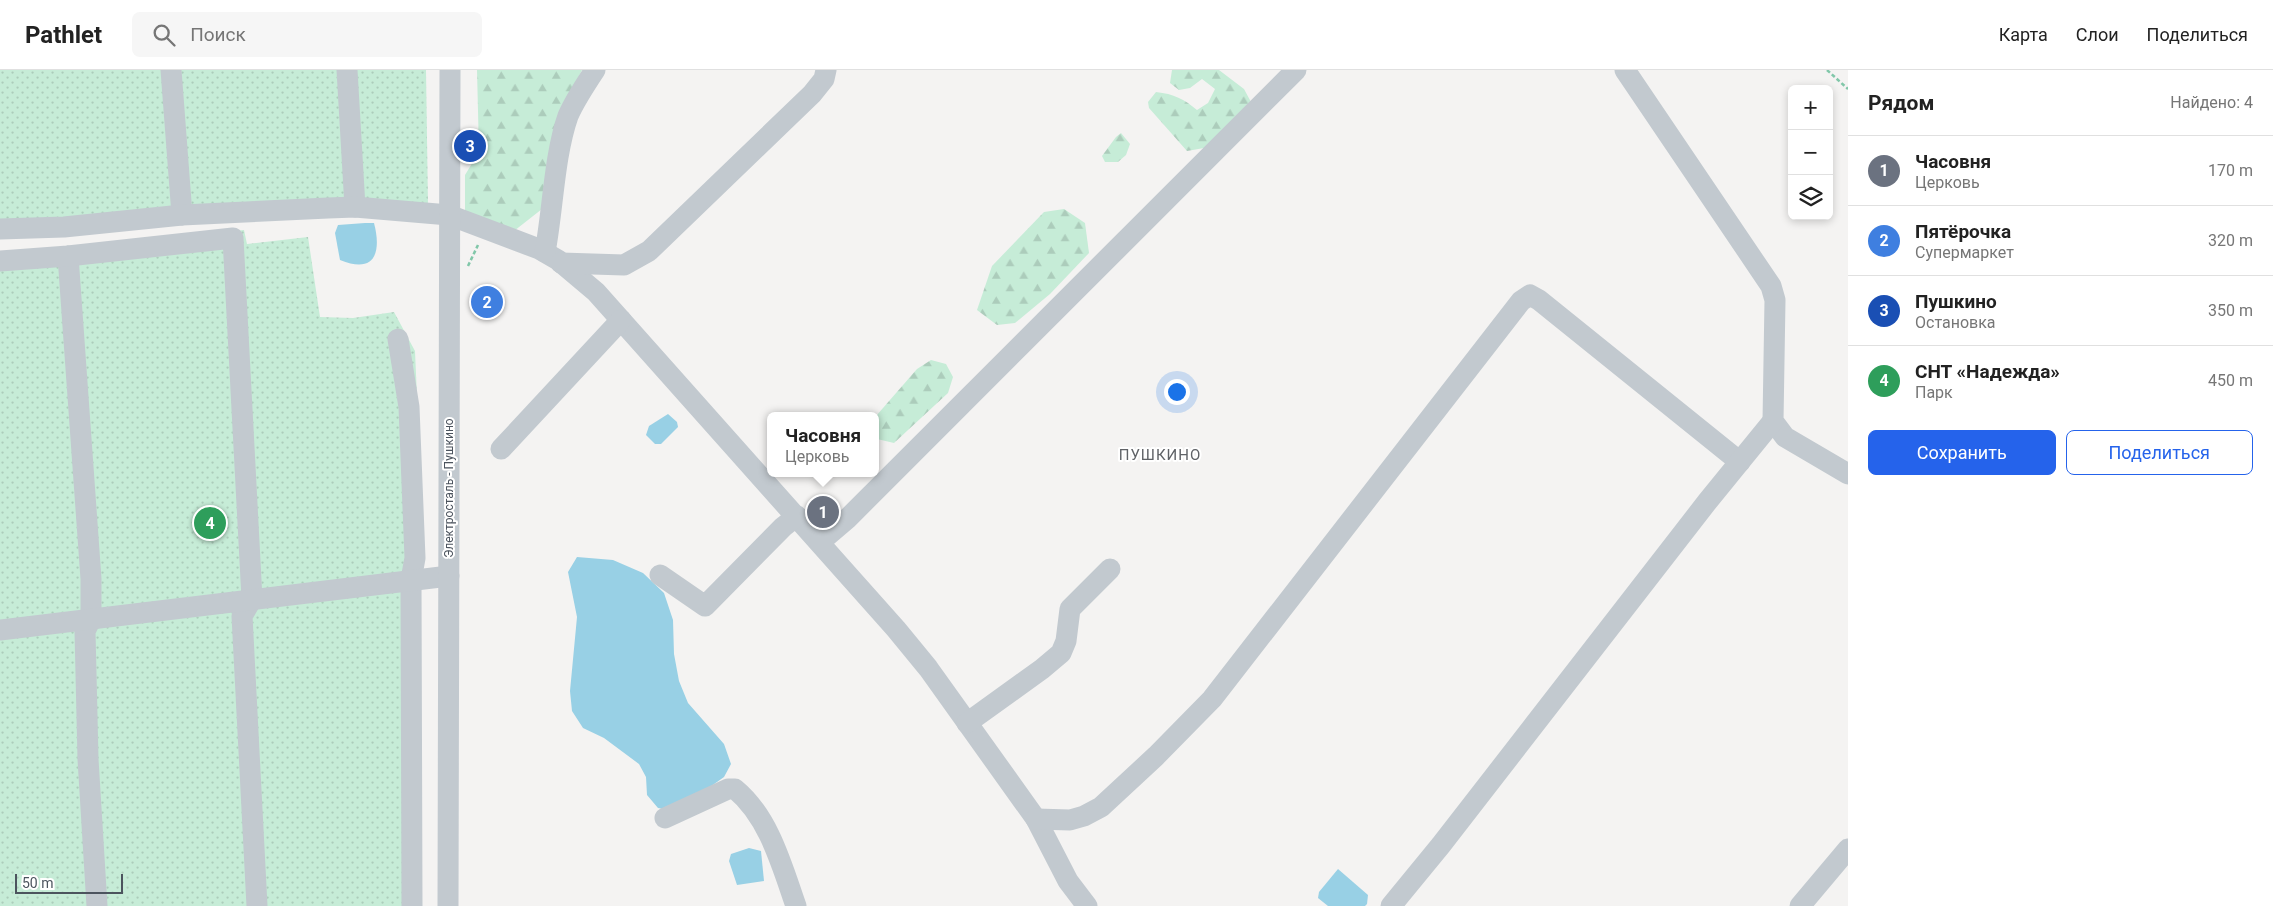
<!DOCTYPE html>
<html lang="ru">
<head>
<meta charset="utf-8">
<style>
	:root { --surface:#fff; --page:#f6f6f6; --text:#222; --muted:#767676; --line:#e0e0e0; --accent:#2563eb }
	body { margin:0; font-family:Roboto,sans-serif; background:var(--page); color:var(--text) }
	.controls { position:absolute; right:15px; top:15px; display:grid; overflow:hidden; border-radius:8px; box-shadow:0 2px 8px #0003 }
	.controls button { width:45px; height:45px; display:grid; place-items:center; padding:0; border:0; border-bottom:1px solid var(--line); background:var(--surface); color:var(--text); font:25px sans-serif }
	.scale { position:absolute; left:15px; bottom:12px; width:108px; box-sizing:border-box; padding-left:5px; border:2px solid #4c545e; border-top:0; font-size:14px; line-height:18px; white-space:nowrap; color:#4c545e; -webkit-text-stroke:4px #fff; paint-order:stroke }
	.you { position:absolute; left:1176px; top:321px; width:18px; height:18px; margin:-12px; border:4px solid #fff; border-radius:50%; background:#1a73e8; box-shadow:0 0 0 8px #1a73e833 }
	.badge { display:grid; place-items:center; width:32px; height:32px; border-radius:50%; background:var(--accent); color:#fff; font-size:16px; font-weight:700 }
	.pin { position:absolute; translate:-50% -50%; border:2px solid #fff; box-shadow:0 1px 5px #0006 }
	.popup { position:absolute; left:767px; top:342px; width:112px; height:65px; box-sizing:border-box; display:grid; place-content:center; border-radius:8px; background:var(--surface); filter:drop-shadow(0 1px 4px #0005); font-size:16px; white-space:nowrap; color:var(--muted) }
	.popup b { font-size:19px; color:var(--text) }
	.popup::after { content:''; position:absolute; left:50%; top:100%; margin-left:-10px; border:10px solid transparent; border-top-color:var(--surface) }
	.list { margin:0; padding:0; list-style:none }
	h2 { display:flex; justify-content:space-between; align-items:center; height:65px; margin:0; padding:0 20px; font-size:21px }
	h2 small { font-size:16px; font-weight:400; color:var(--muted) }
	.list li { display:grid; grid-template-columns:32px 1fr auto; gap:15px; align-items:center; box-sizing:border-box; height:70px; padding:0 20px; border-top:1px solid var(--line) }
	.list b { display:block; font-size:19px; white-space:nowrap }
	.list p { margin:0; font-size:16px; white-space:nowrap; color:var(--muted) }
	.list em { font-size:16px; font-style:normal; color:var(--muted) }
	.actions { display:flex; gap:10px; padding:15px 20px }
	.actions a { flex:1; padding:11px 0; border:1px solid var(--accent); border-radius:8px; text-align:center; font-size:18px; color:var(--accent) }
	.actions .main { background:var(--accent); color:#fff }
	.icon { flex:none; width:28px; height:28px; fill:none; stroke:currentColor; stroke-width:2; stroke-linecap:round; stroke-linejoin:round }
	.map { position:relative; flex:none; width:1848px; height:836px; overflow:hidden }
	header { display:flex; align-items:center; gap:30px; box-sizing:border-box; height:70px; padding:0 25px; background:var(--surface); border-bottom:1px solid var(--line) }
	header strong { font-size:24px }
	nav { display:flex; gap:28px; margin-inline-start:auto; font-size:18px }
	.search { width:350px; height:45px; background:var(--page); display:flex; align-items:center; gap:12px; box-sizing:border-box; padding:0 18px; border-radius:8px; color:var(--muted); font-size:19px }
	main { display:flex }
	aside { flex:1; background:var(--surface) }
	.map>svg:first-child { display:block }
	.green { fill:url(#green-dots) }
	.forest { fill:url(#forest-firs) }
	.water { fill:#98d0e5 }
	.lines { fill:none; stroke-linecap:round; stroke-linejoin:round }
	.path { stroke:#81c7a9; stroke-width:2.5; stroke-dasharray:4 2.5; stroke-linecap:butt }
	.minor { stroke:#c2c9cf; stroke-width:21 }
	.labels { text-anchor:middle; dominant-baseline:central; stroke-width:4; stroke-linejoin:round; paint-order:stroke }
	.street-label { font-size:12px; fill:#4c545e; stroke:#fff }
	.quarter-label { font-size:15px; letter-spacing:1px; fill:#5f6266; stroke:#fff }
</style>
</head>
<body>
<header>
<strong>Pathlet</strong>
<div class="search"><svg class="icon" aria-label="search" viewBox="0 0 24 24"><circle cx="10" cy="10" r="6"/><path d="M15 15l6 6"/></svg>Поиск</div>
<nav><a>Карта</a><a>Слои</a><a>Поделиться</a></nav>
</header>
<main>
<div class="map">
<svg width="1848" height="836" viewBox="0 0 1848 836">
	<defs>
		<pattern id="green-dots" width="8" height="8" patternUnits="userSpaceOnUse" patternTransform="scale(1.25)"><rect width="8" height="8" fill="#c6ecd7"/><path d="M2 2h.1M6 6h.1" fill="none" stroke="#acccbb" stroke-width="1.8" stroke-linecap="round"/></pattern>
		<pattern id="forest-firs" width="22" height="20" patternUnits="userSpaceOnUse" patternTransform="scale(1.25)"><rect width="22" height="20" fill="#c6ecd7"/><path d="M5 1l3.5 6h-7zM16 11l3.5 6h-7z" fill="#acccbb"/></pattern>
	</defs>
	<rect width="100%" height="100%" fill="#f4f3f2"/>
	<g class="green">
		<path d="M0,0H426L428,136L0,151Z"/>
		<path d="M244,160L247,174L308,167L320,247L353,248L394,242L415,281L420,396L421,836H0V183Z"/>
	</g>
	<g class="forest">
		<path d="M477,0H582L560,45L542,139L514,161L465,146V105L479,82Z"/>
		<path d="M1172,0H1219L1244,19L1251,32L1204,78L1187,81L1149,38L1148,32L1156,22C1174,24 1184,29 1197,40L1208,33L1215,19L1202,9L1190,18L1179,20L1170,13Z"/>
		<path d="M1121,63L1130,74L1126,85L1118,92H1105L1102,86L1116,67Z"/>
		<path d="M1064,139L1085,153L1089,183L1050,224L1015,253L997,255L977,240L992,196L1044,142Z"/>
		<path d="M931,290L946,294L953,307L948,323L894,373L877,369L876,346L917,299Z"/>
	</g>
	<g class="water">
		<path d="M365,153H374C382,184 374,204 340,190L335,163L338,155Z"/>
		<path d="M668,344L677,352L678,357L661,374H655L646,365L649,356Z"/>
		<path d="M577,487L613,490L643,503L664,523L673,550L674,584L679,611L688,633L724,674L731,694L724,707L710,717L669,740L658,738L647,725L646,707L639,694L604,668L583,658L572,641L570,621L577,547L568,502Z"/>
		<path d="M749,778L761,781L764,811L737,815L729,791L731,784Z"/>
		<path d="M1338,799L1368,825L1367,834L1365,836H1328L1318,828L1319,822Z"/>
	</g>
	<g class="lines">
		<g class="path">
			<path d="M1827,0L1848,19"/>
			<path d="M468,196L478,175"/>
		</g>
		<g class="minor">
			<path d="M171,0L182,145"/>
			<path d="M347,0L355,137"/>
			<path d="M1625,0L1771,216L1775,230L1773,351L1785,367L1848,404"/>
			<path d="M0,159L64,157L182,145L328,138L355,137L449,145L539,179L558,190L596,222L896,559L928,598L1036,749L1068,811L1087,836"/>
			<path d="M545,182C553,140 554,86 568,46C575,30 585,15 595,0"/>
			<path d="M68,186L91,509V549L85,561L88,689L97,836"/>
			<path d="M0,191L68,186L233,168L252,529L242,546L257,836"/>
			<path d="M561,193L624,195L649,181L812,24L824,9L826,0"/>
			<path d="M398,269L409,337L415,488L411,510L412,836"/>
			<path d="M501,379L621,250"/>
			<path d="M820,472L847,449L1296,0"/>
			<path d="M660,505L705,536L783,457L797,446"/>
			<path d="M0,560L449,506"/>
			<path d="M967,653L1042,599L1061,583L1066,571L1070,539L1110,499"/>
			<path d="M665,748L728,719H735C769,747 782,796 796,836"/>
			<path d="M1036,749L1070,750L1084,746L1101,737L1156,686L1212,629L1521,231L1530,225L1539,230L1740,392"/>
			<path d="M448,836L450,0"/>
			<path d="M1391,836L1441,775L1707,432L1773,351"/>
			<path d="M1800,836L1848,779"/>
		</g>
	</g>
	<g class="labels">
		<g class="street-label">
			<text transform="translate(449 418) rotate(-90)">Электросталь - Пушкино</text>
		</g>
		<g class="quarter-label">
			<text x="1160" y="385">ПУШКИНО</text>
		</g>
	</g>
</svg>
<div class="controls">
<button>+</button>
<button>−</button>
<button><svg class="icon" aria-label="layers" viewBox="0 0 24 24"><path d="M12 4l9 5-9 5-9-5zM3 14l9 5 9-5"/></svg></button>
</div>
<div class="scale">50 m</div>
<div class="you"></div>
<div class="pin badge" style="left:823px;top:442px;background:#6b7280">1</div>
<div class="popup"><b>Часовня</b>Церковь</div>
<div class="pin badge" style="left:487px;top:232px;background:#3f7fe0">2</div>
<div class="pin badge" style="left:470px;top:76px;background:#1a4fb4">3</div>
<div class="pin badge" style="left:210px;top:453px;background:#2e9e5b">4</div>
</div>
<aside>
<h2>Рядом<small>Найдено: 4</small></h2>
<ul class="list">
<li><span class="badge" style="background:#6b7280">1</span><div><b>Часовня</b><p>Церковь</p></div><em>170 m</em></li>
<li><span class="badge" style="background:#3f7fe0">2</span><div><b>Пятёрочка</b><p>Супермаркет</p></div><em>320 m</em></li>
<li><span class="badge" style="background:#1a4fb4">3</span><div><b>Пушкино</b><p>Остановка</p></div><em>350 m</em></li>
<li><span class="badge" style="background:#2e9e5b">4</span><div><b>СНТ «Надежда»</b><p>Парк</p></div><em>450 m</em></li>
</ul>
<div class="actions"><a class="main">Сохранить</a><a>Поделиться</a></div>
</aside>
</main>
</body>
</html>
